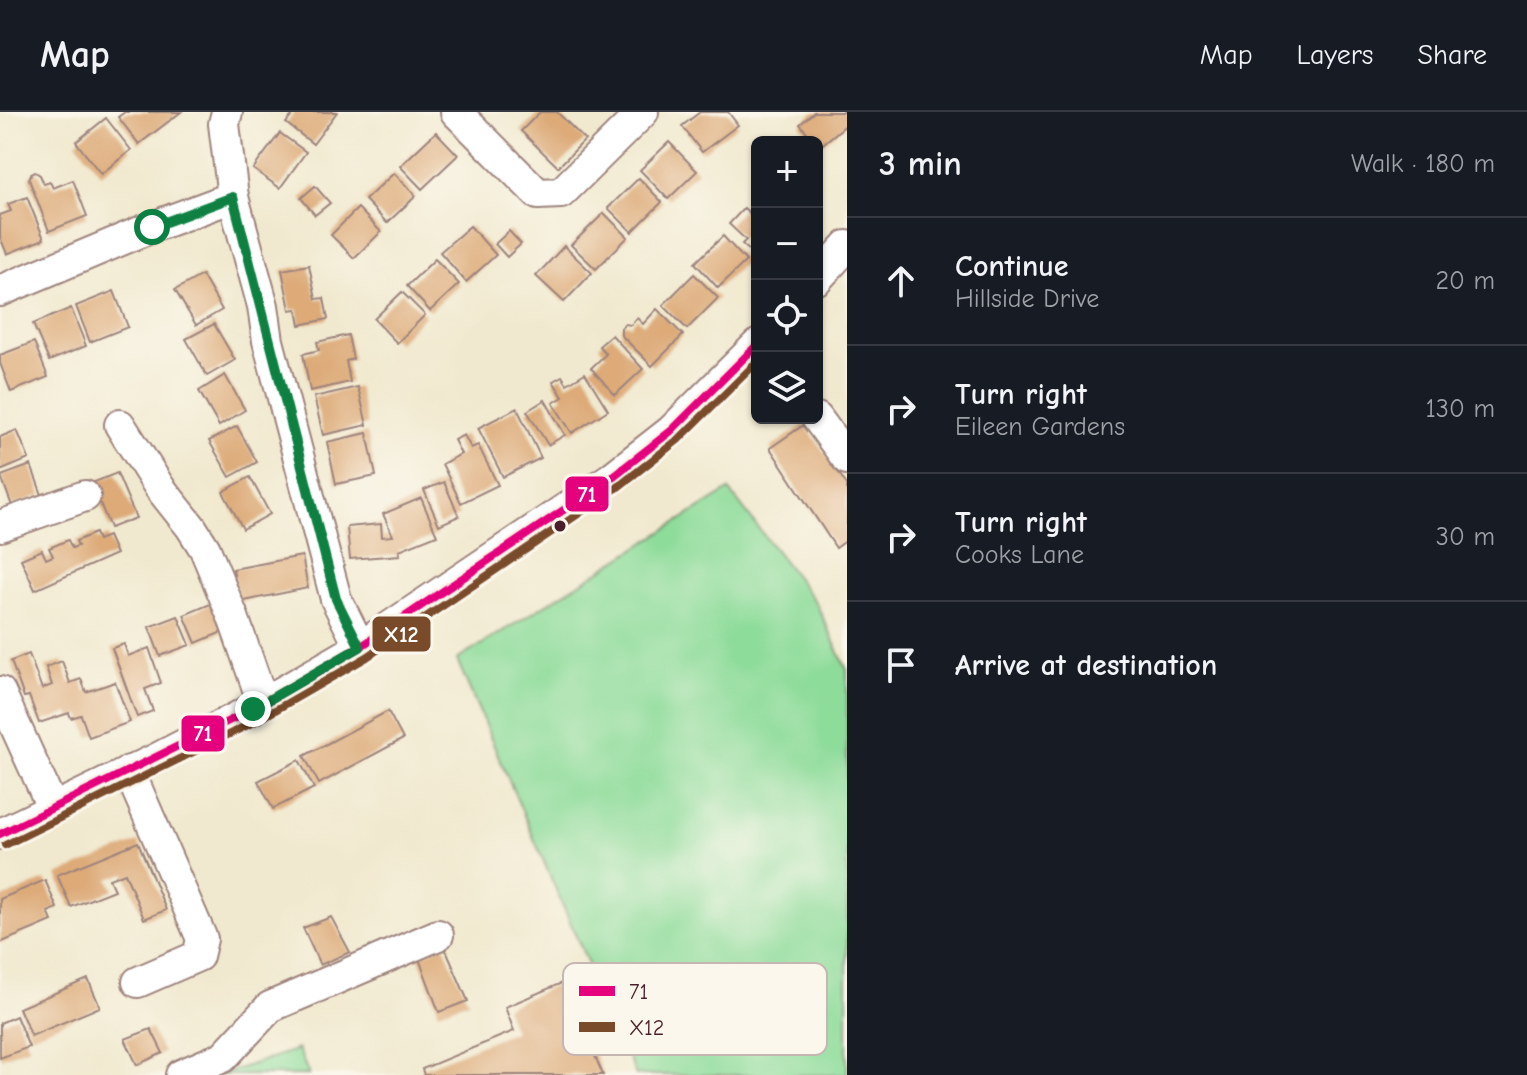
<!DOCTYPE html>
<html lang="en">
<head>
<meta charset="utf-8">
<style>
	:root { --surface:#171b24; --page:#20242c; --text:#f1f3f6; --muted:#9ea1a6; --line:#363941 }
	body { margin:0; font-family:"Comic Neue",sans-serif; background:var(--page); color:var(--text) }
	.controls { position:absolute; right:24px; top:24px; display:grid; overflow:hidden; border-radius:12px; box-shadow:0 2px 6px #0004 }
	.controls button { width:72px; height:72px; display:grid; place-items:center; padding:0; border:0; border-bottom:2px solid var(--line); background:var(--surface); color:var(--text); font:40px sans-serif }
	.stop { position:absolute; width:24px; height:24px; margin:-18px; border:6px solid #0b8043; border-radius:50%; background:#fff }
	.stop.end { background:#0b8043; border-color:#fff; box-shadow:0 2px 8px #0008 }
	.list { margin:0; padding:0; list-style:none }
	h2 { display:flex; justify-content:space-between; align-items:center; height:104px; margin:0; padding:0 32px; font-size:34px }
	h2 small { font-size:26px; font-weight:400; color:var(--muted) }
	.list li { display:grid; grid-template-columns:52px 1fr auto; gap:24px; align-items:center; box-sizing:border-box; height:128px; padding:0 32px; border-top:2px solid var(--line) }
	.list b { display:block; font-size:30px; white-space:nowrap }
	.list p { margin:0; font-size:26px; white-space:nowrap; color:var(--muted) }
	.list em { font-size:26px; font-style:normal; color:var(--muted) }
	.icon { flex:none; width:44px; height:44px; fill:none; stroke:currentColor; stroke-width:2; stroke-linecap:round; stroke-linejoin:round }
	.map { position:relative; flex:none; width:847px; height:963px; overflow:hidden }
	header { display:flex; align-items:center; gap:48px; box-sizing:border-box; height:112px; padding:0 40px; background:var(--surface); border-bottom:2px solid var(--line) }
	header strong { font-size:38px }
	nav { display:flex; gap:44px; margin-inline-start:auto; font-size:28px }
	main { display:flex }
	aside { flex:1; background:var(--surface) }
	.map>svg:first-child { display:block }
	.green { fill:#8ddc9a; stroke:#6c7e62; stroke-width:2 }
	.building { fill:#ddaa78 }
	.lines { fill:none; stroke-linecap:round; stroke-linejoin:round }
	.minor-casing { stroke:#9e847d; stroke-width:34 }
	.minor { stroke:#fff; stroke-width:30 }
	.bus-1-casing { stroke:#fbf7ec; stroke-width:14 }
	.bus-2-casing { stroke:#fbf7ec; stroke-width:14 }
	.bus-1 { stroke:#e5007d; stroke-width:8 }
	.bus-2 { stroke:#7a4b2a; stroke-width:8 }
	.route { stroke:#0b8043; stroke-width:10 }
	.bus-dot { fill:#4a1f2b; stroke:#fbf7ec; stroke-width:3 }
	.key { fill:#fbf7ec; stroke:#c6b6b2; stroke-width:2 }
	.key-label { font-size:22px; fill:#4a1f2b }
	.line-badge { stroke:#fbf7ec; stroke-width:3 }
	.badge-label { font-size:22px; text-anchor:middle; font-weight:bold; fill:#fff }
</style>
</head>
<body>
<header>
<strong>Map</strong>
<nav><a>Map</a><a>Layers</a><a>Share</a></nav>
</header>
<main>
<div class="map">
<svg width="847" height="963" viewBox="0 0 847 963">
	<rect width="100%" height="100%" fill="#fbf7ec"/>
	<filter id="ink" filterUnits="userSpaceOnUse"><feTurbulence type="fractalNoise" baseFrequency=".0125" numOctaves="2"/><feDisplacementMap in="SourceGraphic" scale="16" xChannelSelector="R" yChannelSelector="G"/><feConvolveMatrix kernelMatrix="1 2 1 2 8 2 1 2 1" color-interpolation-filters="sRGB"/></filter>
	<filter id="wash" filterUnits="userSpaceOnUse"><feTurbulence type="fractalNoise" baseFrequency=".006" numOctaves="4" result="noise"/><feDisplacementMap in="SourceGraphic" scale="32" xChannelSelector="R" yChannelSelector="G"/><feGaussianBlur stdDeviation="1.8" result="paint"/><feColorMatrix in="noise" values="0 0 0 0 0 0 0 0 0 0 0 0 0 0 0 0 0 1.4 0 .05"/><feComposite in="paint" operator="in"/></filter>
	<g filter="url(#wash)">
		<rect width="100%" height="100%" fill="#f1e9cf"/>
		<g class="green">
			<path d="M729,378L816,491L847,558V963H636L457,548Z"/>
			<path d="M298,937L309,963H220Z"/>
		</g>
		<g id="blocks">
			<g class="building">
				<path d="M125,0H181L139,32L118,5Z"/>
				<path d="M295,0H337L313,32L286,11Z"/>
				<path d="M540,0H557L585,28L558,55L521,19Z"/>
				<path d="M700,0H728L738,13L702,40L682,14Z"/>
				<path d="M814,0H847V12L819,35L800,12Z"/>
				<path d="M106,6L131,38L101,62L76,30Z"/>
				<path d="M436,20L458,43L422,77L400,54Z"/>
				<path d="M280,21L306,40L280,76L253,57Z"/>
				<path d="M669,30L697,59L668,87L640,58Z"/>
				<path d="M35,60L40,63L44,72L50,70L53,76L73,68L87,104L49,119L29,67L31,62Z"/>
				<path d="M394,61L416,84L387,111L365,88Z"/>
				<path d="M639,66L662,90L632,120L608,96Z"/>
				<path d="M315,74L330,91L315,103L301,86Z"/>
				<path d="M27,85L44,127L7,142L0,125V103L11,99L8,92Z"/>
				<path d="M358,96L381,120L354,146L331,123Z"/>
				<path d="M744,96L757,108V139L753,142L742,132L746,128L729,112Z"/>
				<path d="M604,101L628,125L596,157L571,133Z"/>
				<path d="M470,114L496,143L466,170L440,140Z"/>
				<path d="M509,119L521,132L507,145L495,132Z"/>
				<path d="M723,124L746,149L718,176L695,151Z"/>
				<path d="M564,134L592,161L564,190L536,164Z"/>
				<path d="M435,147L459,172L430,199L407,174Z"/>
				<path d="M309,153L316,187L324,186L328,207L300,213L297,197L290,198L282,158Z"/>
				<path d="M694,162L718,186L687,217L663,193Z"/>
				<path d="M202,163L222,198L196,213L175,178Z"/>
				<path d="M114,179L128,215L90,230L76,194Z"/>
				<path d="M402,180L425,203L397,231L374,207Z"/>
				<path d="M71,196L86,234L49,249L33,212Z"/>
				<path d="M657,197L683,223L652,254L621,223V216L625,212L631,213L637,206L643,212Z"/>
				<path d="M214,212L235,248L207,264L186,227Z"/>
				<path d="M348,223L353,247L346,249L350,270L310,279L303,242L319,238L317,230Z"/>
				<path d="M612,223L643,257L615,283L591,256L606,242L599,234Z"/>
				<path d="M34,230L48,265L11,280L0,251V243Z"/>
				<path d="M585,261L608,298L572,321L553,291L563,285L553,269L562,264L567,272Z"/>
				<path d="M225,263L245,298L219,314L199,279Z"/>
				<path d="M358,275L367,313L323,323L314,285Z"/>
				<path d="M545,288L565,323L548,333L527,299Z"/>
				<path d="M517,296L541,346L503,365L478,316Z"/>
				<path d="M805,312L847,373V428L836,436L770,336Z"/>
				<path d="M237,314L257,350L230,365L209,329Z"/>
				<path d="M17,318L29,347L0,359V325Z"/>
				<path d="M367,321L376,364L336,372L327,330Z"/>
				<path d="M464,323L471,336L478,333L498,373L461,391L442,352L461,342L454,328Z"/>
				<path d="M31,353L42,383L12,394L1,364Z"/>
				<path d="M117,361L136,406L110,416L92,371Z"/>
				<path d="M250,365L270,402L243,417L223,380Z"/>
				<path d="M444,370L459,404L439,413L424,378Z"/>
				<path d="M421,386L437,423L399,438L400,443L350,447L347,415L381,412L382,425L393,424L383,402Z"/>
				<path d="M95,421L98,428L108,424L116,442L35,478L21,447L42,438L46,447L53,444L49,436L68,428L72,436L78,434L76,429Z"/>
				<path d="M302,444L308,476L239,490L233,457Z"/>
				<path d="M220,488L232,516L196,531L184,503Z"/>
				<path d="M178,504L190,533L160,544L149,515Z"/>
				<path d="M124,532L128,544L149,536L161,571L145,577L153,599L137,605L112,536Z"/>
				<path d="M29,542L42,577L52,573L46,555L62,549L70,571L81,567L86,580L115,570L130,610L89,625L81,603L71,606L69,601L39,611L29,584L24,585L11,549Z"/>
				<path d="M388,599L403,627L319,672L304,644Z"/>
				<path d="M299,648L314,676L273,697L258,669Z"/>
				<path d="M138,730L166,798L144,807L125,761L109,767L114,778L71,795L57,763Z"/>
				<path d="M45,768L57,796L48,800L52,809L0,831V787Z"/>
				<path d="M331,805L350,840L320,853L303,816Z"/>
				<path d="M444,834L468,889L439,900L418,844Z"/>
				<path d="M88,867L100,895L31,924L19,896Z"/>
				<path d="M564,870L603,963H424L422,957L514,919L505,895Z"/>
				<path d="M16,904L29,935L0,946V911Z"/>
				<path d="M151,917L163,941L137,953L125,927Z"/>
			</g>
		</g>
	</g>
	<g filter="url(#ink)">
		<use href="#blocks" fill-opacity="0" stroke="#9e847d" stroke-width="2"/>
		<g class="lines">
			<g class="minor-casing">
				<g id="minor">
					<path d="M227,0L224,12L233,85L263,194L268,229L336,487L360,535"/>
					<path d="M456,0L538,82L561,81L643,0"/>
					<path d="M817,167L847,134"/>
					<path d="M0,179L152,115L233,85"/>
					<path d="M817,306L847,347"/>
					<path d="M120,313L160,376L191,415L205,437L233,505L263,591"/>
					<path d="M0,414L85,384"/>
					<path d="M0,580L53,697"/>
					<path d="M129,659L202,827L198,844L138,870"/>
					<path d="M0,722L154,648L253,597L360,535L611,366L671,319L757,233"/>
					<path d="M181,963L223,945L270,895L438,823"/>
				</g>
			</g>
			<use href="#minor" class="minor"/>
			<g class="bus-1-casing">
				<path id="bus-1" d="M0,722L253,597L360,535L611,366L671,319L757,233"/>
			</g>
			<g class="bus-2-casing">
				<path id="bus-2" d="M5,733L258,608L367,545L618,375L679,327L757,250"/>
			</g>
			<use href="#bus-1" class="bus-1"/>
			<use href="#bus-2" class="bus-2"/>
		</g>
	</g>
	<g class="lines" filter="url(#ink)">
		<path class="route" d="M152,115L233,85L336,487L360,535L253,597"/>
	</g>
	<circle class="bus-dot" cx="560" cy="414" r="7"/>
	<rect x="563" y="851" width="264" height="92" rx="12" class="key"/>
	<rect x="579" y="874" width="36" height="10" fill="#e5007d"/>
	<rect x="579" y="910" width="36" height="10" fill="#7a4b2a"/>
	<g class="key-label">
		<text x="629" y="887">71</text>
		<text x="629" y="923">X12</text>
	</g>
	<g class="line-badge">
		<rect x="564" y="363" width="46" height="38" rx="8" fill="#e5007d"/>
		<rect x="371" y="503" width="61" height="38" rx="8" fill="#7a4b2a"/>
		<rect x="180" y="602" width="46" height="39" rx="8" fill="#e5007d"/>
	</g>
	<g class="badge-label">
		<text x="587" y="390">71</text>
		<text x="401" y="530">X12</text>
		<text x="203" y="629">71</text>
	</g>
</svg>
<div class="controls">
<button>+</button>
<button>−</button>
<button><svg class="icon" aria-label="locate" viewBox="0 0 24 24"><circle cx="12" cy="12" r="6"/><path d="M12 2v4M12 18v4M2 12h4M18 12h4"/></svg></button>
<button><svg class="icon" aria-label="layers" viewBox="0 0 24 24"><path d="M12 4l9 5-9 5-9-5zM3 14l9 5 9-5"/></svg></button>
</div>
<div class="stop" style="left:152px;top:115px"></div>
<div class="stop end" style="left:253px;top:597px"></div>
</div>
<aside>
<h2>3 min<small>Walk · 180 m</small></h2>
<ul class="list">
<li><svg class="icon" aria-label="ahead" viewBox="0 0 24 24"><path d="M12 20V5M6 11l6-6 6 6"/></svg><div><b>Continue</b><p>Hillside Drive</p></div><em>20 m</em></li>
<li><svg class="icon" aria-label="right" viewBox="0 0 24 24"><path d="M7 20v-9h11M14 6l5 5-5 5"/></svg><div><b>Turn right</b><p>Eileen Gardens</p></div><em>130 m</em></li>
<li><svg class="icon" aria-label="right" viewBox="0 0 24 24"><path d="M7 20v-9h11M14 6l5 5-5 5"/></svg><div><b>Turn right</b><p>Cooks Lane</p></div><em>30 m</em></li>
<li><svg class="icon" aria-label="arrive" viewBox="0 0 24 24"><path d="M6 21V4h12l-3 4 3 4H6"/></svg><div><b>Arrive at destination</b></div></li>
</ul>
</aside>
</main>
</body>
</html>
